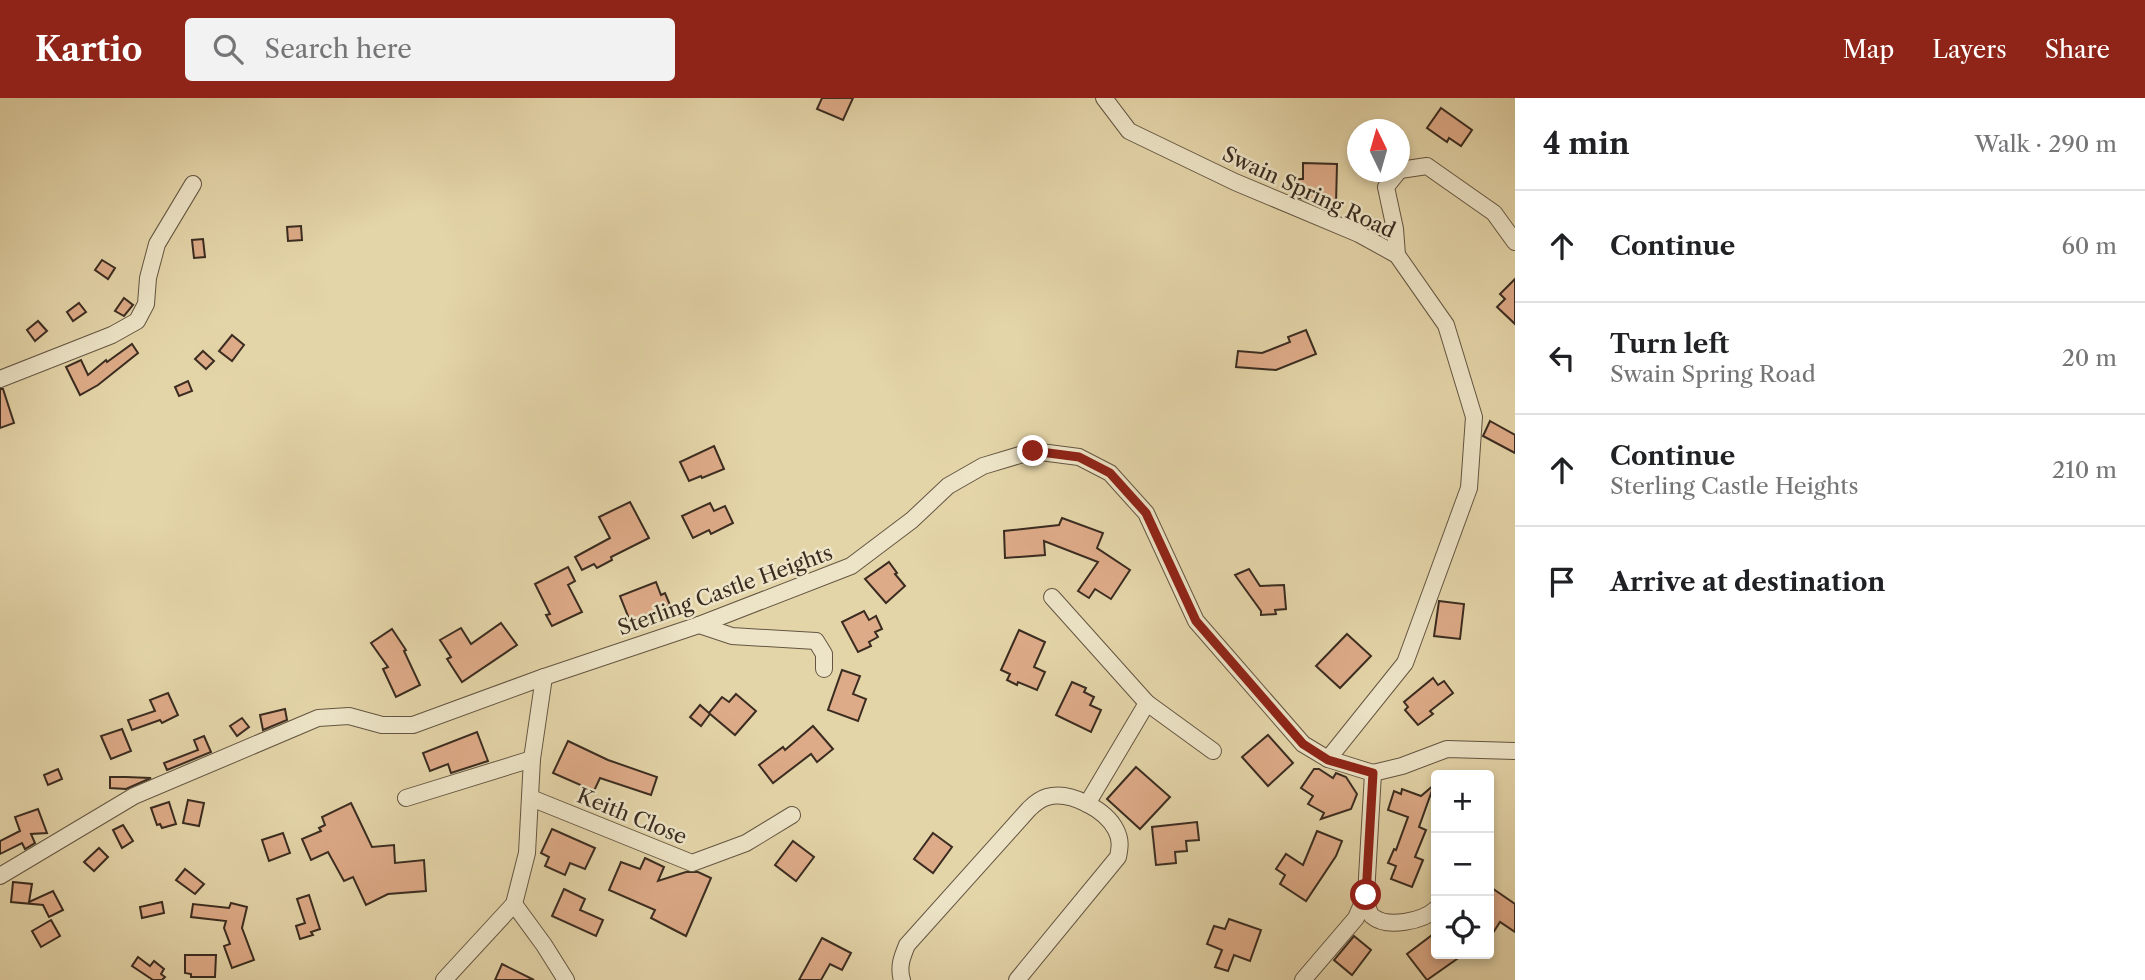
<!DOCTYPE html>
<html lang="en">
<head>
<meta charset="utf-8">
<style>
	:root { --surface:#fff; --page:#f2f2f2; --text:#202124; --muted:#757577; --line:#e0e0e0; --accent:#8f2418 }
	body { margin:0; font-family:"Libre Caslon Text",serif; background:var(--page); color:var(--text) }
	.controls { position:absolute; right:21px; bottom:21px; display:grid; overflow:hidden; border-radius:7px; box-shadow:0 4px 10px #0003 }
	.controls button { width:63px; height:63px; display:grid; place-items:center; padding:0; border:0; border-bottom:2px solid var(--line); background:var(--surface); color:var(--text); font:35px sans-serif }
	.compass { position:absolute; left:1347px; top:21px; width:63px; height:63px; border-radius:50%; background:var(--surface); box-shadow:0 4px 10px #0003; rotate:355deg }
	.stop { position:absolute; width:21px; height:21px; margin:-16px; border:5px solid #8f2418; border-radius:50%; background:#fff }
	.stop.end { background:#8f2418; border-color:#fff; box-shadow:0 2px 7px #0008 }
	.list { margin:0; padding:0; list-style:none }
	h2 { display:flex; justify-content:space-between; align-items:center; height:91px; margin:0; padding:0 28px; font-size:30px }
	h2 small { font-size:23px; font-weight:400; color:var(--muted) }
	.list li { display:grid; grid-template-columns:46px 1fr auto; gap:21px; align-items:center; box-sizing:border-box; height:112px; padding:0 28px; border-top:2px solid var(--line) }
	.list b { display:block; font-size:26px; white-space:nowrap }
	.list p { margin:0; font-size:23px; white-space:nowrap; color:var(--muted) }
	.list em { font-size:23px; font-style:normal; color:var(--muted) }
	.icon { flex:none; width:38px; height:38px; fill:none; stroke:currentColor; stroke-width:2; stroke-linecap:round; stroke-linejoin:round }
	.map { position:relative; flex:none; width:1515px; height:882px; overflow:hidden }
	header { display:flex; align-items:center; gap:42px; box-sizing:border-box; height:98px; padding:0 35px; background:var(--accent); color:#fff }
	header strong { font-size:33px }
	nav { display:flex; gap:38px; margin-inline-start:auto; font-size:24px }
	.search { width:490px; height:63px; background:var(--page); display:flex; align-items:center; gap:18px; box-sizing:border-box; padding:0 24px; border-radius:7px; color:var(--muted); font-size:26px }
	main { display:flex }
	aside { flex:1; background:var(--surface) }
	.map>svg:first-child { display:block }
	.building { fill:#deab88; stroke:#3a2c20; stroke-width:2 }
	.lines { fill:none; stroke-linecap:round; stroke-linejoin:round }
	.minor-casing { stroke:#645642; stroke-width:18 }
	.minor { stroke:#ede4c7; stroke-width:16 }
	.route { stroke:#8f2418; stroke-width:9 }
	.labels { text-anchor:middle; dominant-baseline:central; stroke-width:5; stroke-linejoin:round; paint-order:stroke }
	.street-label { font-size:21px; fill:#3a2c20; stroke:#ede4c7 }
</style>
</head>
<body>
<header>
<strong>Kartio</strong>
<div class="search"><svg class="icon" aria-label="search" viewBox="0 0 24 24"><circle cx="10" cy="10" r="6"/><path d="M15 15l6 6"/></svg>Search here</div>
<nav><a>Map</a><a>Layers</a><a>Share</a></nav>
</header>
<main>
<div class="map">
<svg width="1515" height="882" viewBox="0 0 1515 882">
	<rect width="100%" height="100%" fill="#e4d5a9"/>
	<filter id="stains"><feTurbulence type="fractalNoise" baseFrequency=".00286" numOctaves="4"/><feColorMatrix values="0 0 0 0 .2 0 0 0 0 .09 0 0 0 0 .02 0 0 0 .5 -.17"/></filter>
	<radialGradient id="worn" r=".72"><stop offset=".6" stop-color="#630" stop-opacity="0"/><stop offset="1" stop-color="#630" stop-opacity=".3"/></radialGradient>
	<g class="building">
		<path d="M822,0H853L843,22L817,11Z"/>
		<path d="M1441,10L1472,32L1461,48L1449,40L1447,44L1427,30Z"/>
		<path d="M1303,65L1337,66L1336,106L1313,105L1292,97V81H1303Z"/>
		<path d="M301,128L302,142L288,143L287,129Z"/>
		<path d="M203,141L205,159L194,160L192,142Z"/>
		<path d="M102,162L115,170L108,181L95,172Z"/>
		<path d="M1515,181V226L1497,209L1505,201L1500,196Z"/>
		<path d="M124,200L133,207L124,218L115,213Z"/>
		<path d="M79,205L86,214L73,223L67,214Z"/>
		<path d="M38,223L47,233L35,243L27,232Z"/>
		<path d="M1306,232L1316,256L1276,272L1236,269L1238,253L1262,255L1290,244L1288,239Z"/>
		<path d="M232,237L244,247L232,263L219,253Z"/>
		<path d="M132,246L138,255L98,287L80,297L66,269L81,262L88,277L106,262L107,264Z"/>
		<path d="M203,253L214,263L206,271L195,261Z"/>
		<path d="M188,283L192,293L179,298L175,289Z"/>
		<path d="M0,291H3L14,325L0,330Z"/>
		<path d="M1490,323L1515,337V355L1483,338Z"/>
		<path d="M714,348L724,371L702,380L701,378L689,383L680,364Z"/>
		<path d="M630,404L649,440L611,459L612,462L597,470L594,466L582,472L575,459L610,440L599,419Z"/>
		<path d="M710,405L714,413L725,408L733,425L711,436L709,432L693,440L682,418Z"/>
		<path d="M1062,420L1103,435L1097,450L1130,472L1111,501L1095,491L1089,500L1078,493L1098,464L1044,443L1045,457L1005,460L1004,433L1059,427Z"/>
		<path d="M889,464L897,475L895,476L905,488L886,505L865,481Z"/>
		<path d="M568,469L575,483L568,487L582,514L552,528L546,517L550,516L535,486Z"/>
		<path d="M1249,471L1260,488L1284,487L1286,511L1275,512L1276,516L1261,517V513L1235,477Z"/>
		<path d="M656,484L661,497L665,495L670,507L630,523L620,498Z"/>
		<path d="M1439,503L1464,506L1460,541L1434,538Z"/>
		<path d="M864,513L869,522L876,518L882,531L875,534L878,539L869,544L871,548L858,554L842,524Z"/>
		<path d="M501,525L517,547L462,584L447,561L451,559L440,542L461,530L471,546Z"/>
		<path d="M392,531L406,552L404,553L420,587L396,599L383,571L388,569L371,545Z"/>
		<path d="M1019,532L1045,544L1034,569L1045,574L1037,592L1018,584L1017,587L1007,582L1010,576L1001,572Z"/>
		<path d="M1347,536L1371,558L1340,590L1316,568Z"/>
		<path d="M842,572L860,578L853,596L866,601L858,623L828,612Z"/>
		<path d="M1433,580L1438,587L1444,583L1453,595L1430,613L1433,616L1418,627L1405,612L1408,609L1404,604Z"/>
		<path d="M1072,584L1086,590L1084,594L1094,599L1090,607L1101,612L1091,634L1056,617Z"/>
		<path d="M168,595L178,617L162,625L160,622L132,632L128,622L155,613L150,602Z"/>
		<path d="M736,596L756,613L735,637L710,616L701,628L690,619L700,607L709,615L722,599L729,604Z"/>
		<path d="M285,611L287,622L263,632L260,617Z"/>
		<path d="M242,620L249,629L237,638L230,628Z"/>
		<path d="M813,628L833,651L817,664L811,656L773,685L759,667L783,649L785,652Z"/>
		<path d="M122,631L131,653L111,661L101,638Z"/>
		<path d="M477,634L488,663L451,675L448,666L430,673L423,655Z"/>
		<path d="M1268,637L1293,665L1268,688L1242,659Z"/>
		<path d="M204,638L211,654L167,672L164,665L198,652L194,642Z"/>
		<path d="M568,643L608,662L657,679L651,697L600,680L594,693L553,675Z"/>
		<path d="M1136,669L1170,699L1140,731L1107,701Z"/>
		<path d="M58,671L62,681L48,687L44,677Z"/>
		<path d="M1314,671H1319L1333,680L1336,675L1346,679L1357,696L1351,711L1321,721L1324,715L1308,706L1313,698L1301,690Z"/>
		<path d="M110,679H126L151,680L126,691L110,690Z"/>
		<path d="M1434,687L1419,729L1426,732L1415,759L1423,762L1412,789L1391,781L1396,768L1388,765L1394,751L1396,752L1408,719L1388,712L1394,693L1401,696L1402,691L1421,698Z"/>
		<path d="M188,702L204,705L199,728L183,725Z"/>
		<path d="M169,704L176,726L162,730L160,726L157,727L151,710Z"/>
		<path d="M351,705L372,749L394,747L395,765L424,762L426,793L388,796L366,807L353,779L344,783L328,754L311,762L302,741L321,733L319,730L325,727L322,719Z"/>
		<path d="M38,711L47,735L31,736L35,745L25,751L22,745L0,756V743L20,733L15,719Z"/>
		<path d="M1197,724L1199,742L1186,743L1187,753L1175,754L1176,765L1156,767L1152,729Z"/>
		<path d="M123,727L133,743L122,750L113,732Z"/>
		<path d="M552,731L595,750L585,771L570,765L565,777L545,768L549,759L541,755Z"/>
		<path d="M1317,733L1342,743L1336,758L1306,803L1280,786L1285,777L1276,771L1286,756L1303,767Z"/>
		<path d="M283,735L290,755L269,763L262,742Z"/>
		<path d="M933,735L952,749L933,775L914,761Z"/>
		<path d="M793,743L814,759L796,783L775,767Z"/>
		<path d="M99,750L108,759L94,773L84,764Z"/>
		<path d="M645,760L664,769L658,783L686,774H698L711,780L686,838L651,820L655,812L609,792L621,764L640,771Z"/>
		<path d="M185,771L204,786L195,796L176,782Z"/>
		<path d="M13,784L32,786L29,804L53,793L63,812L49,819L43,807L11,804Z"/>
		<path d="M1489,788L1515,806V834L1500,824L1489,841Z"/>
		<path d="M564,791L585,801L580,812L603,822L596,838L552,818Z"/>
		<path d="M309,797L320,831L311,834L313,837L300,841L296,828L305,825L297,801Z"/>
		<path d="M162,804L164,815L142,820L140,809Z"/>
		<path d="M231,805L247,809L242,830L254,862L232,870L224,848L230,846L224,830L226,823L191,819L193,806L229,810Z"/>
		<path d="M1229,821L1261,832L1250,863L1234,857L1228,873L1215,869L1222,852L1207,846L1214,828L1225,831Z"/>
		<path d="M51,822L60,838L41,849L32,833Z"/>
		<path d="M1436,834V856H1464L1427,882L1407,856Z"/>
		<path d="M1354,838L1371,852L1352,877L1334,862Z"/>
		<path d="M822,840L851,855L842,872L830,866L821,882H799Z"/>
		<path d="M185,857H216L215,879H191V876L185,875Z"/>
		<path d="M138,859L150,868L154,863L164,871L161,876L165,879L162,882H153L132,868Z"/>
		<path d="M502,866L534,882H495Z"/>
	</g>
	<g class="lines">
		<g class="minor-casing">
			<g id="minor">
				<path d="M1104,0L1129,33L1235,84L1359,136L1397,157L1446,227L1474,319L1469,390L1405,565L1328,661L1373,675L1402,668L1447,651L1515,653"/>
				<path d="M1400,72L1427,68L1494,115L1515,144"/>
				<path d="M1397,157L1395,131L1386,89L1398,74"/>
				<path d="M0,281L112,237L137,223L146,206L148,180L157,146L193,86"/>
				<path d="M1052,499L1147,605L1213,653"/>
				<path d="M699,527L732,538L816,543L824,556V571"/>
				<path d="M406,700L532,661"/>
				<path d="M531,700L692,765L746,745L792,717"/>
				<path d="M1087,706L1147,605"/>
				<path d="M0,778L134,698L318,620L349,618L382,627H413L544,579L699,527L851,468L912,422L948,388L983,368L1033,353L1079,359L1110,375L1146,415L1196,523L1303,646L1328,661"/>
				<path d="M1366,797C1367,803 1367,813 1372,818C1387,831 1423,823 1436,811"/>
				<path d="M514,806L544,847L566,882"/>
				<path d="M444,882L514,806L527,755L532,661L544,579"/>
				<path d="M902,882C898,869 902,859 907,847L1029,711C1034,706 1040,701 1047,699C1070,692 1106,712 1116,732C1121,742 1120,749 1118,759L1017,882"/>
				<path d="M1303,882L1356,820L1366,797L1373,675"/>
			</g>
		</g>
		<use href="#minor" class="minor"/>
	</g>
	<g class="lines">
		<path class="route" d="M1033,353L1079,359L1110,375L1146,415L1196,523L1303,646L1328,662L1373,675L1366,797"/>
	</g>
	<g class="labels">
		<g class="street-label">
			<text transform="translate(1309 94) rotate(25)">Swain Spring Road</text>
			<text transform="translate(725 492) rotate(-20)">Sterling Castle Heights</text>
			<text transform="translate(632 718) rotate(22)">Keith Close</text>
		</g>
	</g>
	<rect width="100%" height="100%" filter="url(#stains)"/>
	<rect width="100%" height="100%" fill="url(#worn)"/>
</svg>
<div class="controls">
<button>+</button>
<button>−</button>
<button><svg class="icon" aria-label="locate" viewBox="0 0 24 24"><circle cx="12" cy="12" r="6"/><path d="M12 2v4M12 18v4M2 12h4M18 12h4"/></svg></button>
</div>
<svg class="compass" viewBox="-18 -18 36 36"><path d="M0-13l5 13h-10z" fill="#e53935"/><path d="M0 13l5-13h-10z" fill="#757577"/></svg>
<div class="stop" style="left:1366px;top:797px"></div>
<div class="stop end" style="left:1033px;top:353px"></div>
</div>
<aside>
<h2>4 min<small>Walk · 290 m</small></h2>
<ul class="list">
<li><svg class="icon" aria-label="ahead" viewBox="0 0 24 24"><path d="M12 20V5M6 11l6-6 6 6"/></svg><div><b>Continue</b></div><em>60 m</em></li>
<li><svg class="icon" aria-label="left" viewBox="0 0 24 24"><path d="M17 20v-9H6M10 6l-5 5 5 5"/></svg><div><b>Turn left</b><p>Swain Spring Road</p></div><em>20 m</em></li>
<li><svg class="icon" aria-label="ahead" viewBox="0 0 24 24"><path d="M12 20V5M6 11l6-6 6 6"/></svg><div><b>Continue</b><p>Sterling Castle Heights</p></div><em>210 m</em></li>
<li><svg class="icon" aria-label="arrive" viewBox="0 0 24 24"><path d="M6 21V4h12l-3 4 3 4H6"/></svg><div><b>Arrive at destination</b></div></li>
</ul>
</aside>
</main>
</body>
</html>
